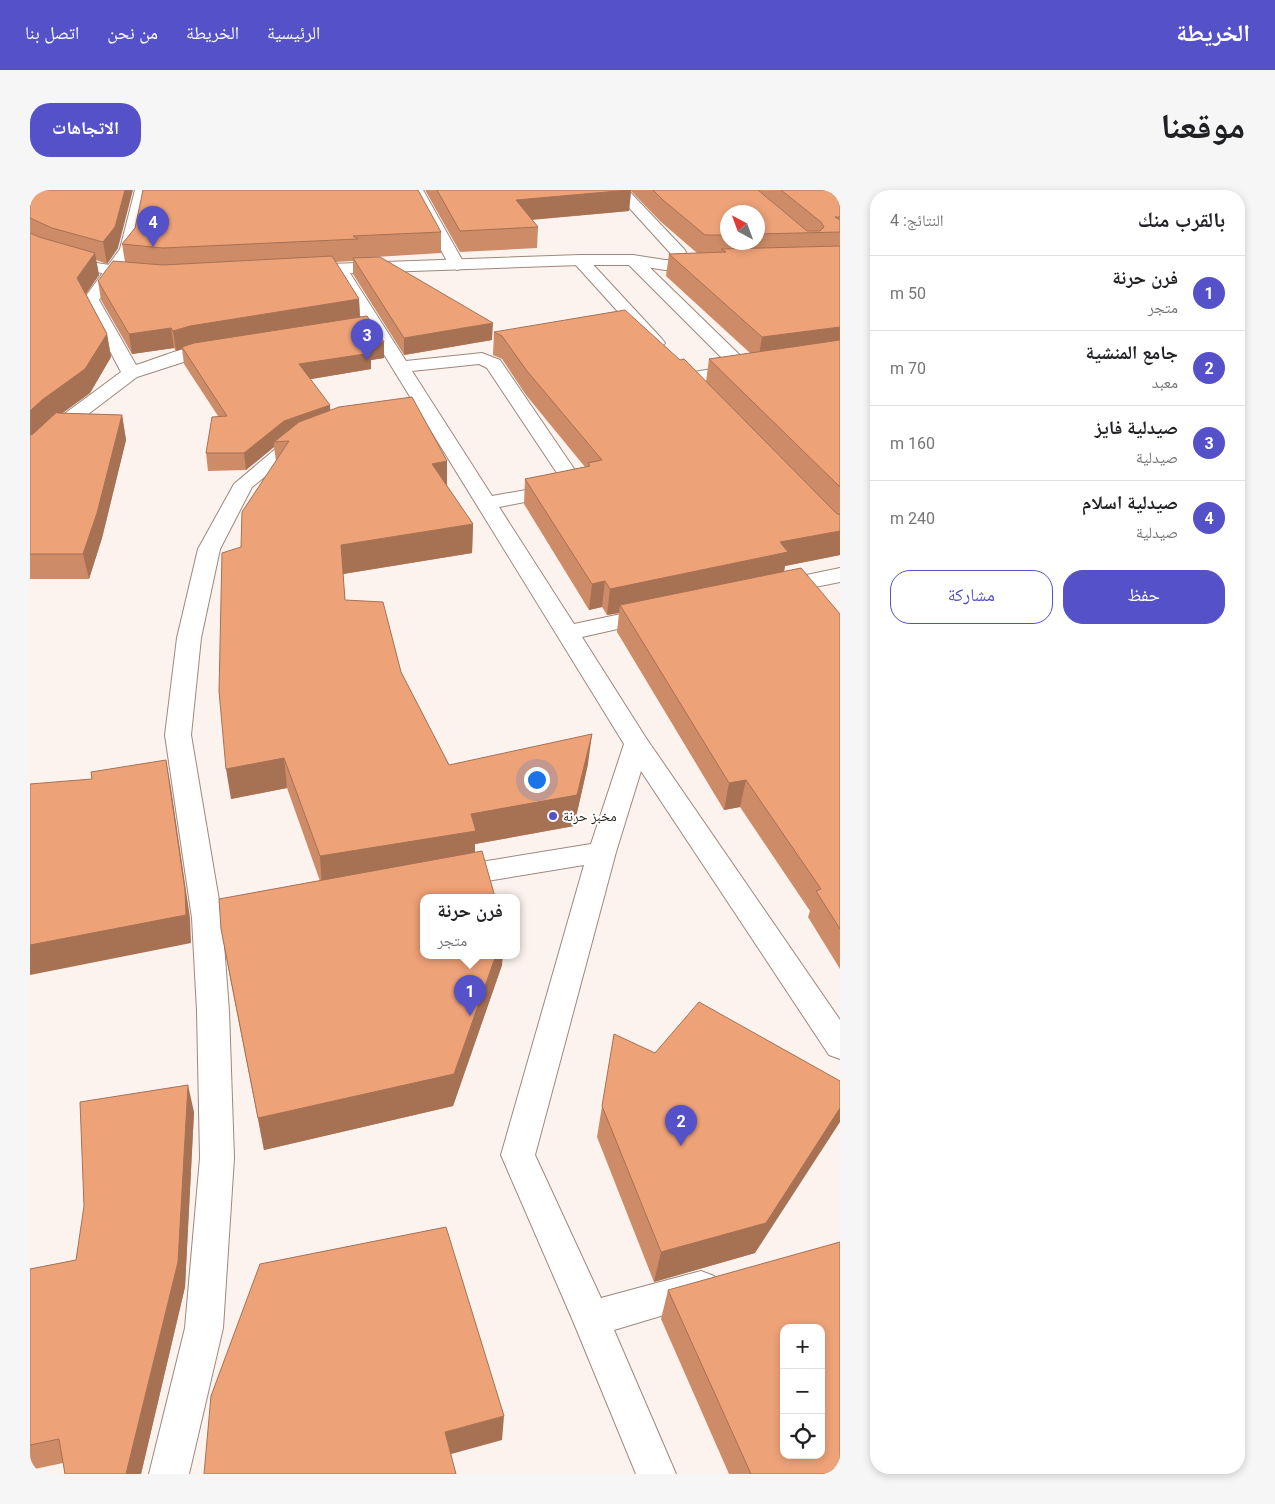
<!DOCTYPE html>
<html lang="ar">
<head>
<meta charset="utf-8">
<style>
	:root { --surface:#fff; --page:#f6f6f6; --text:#202124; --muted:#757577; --line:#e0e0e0; --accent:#5451c9 }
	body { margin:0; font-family:Roboto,"Noto Naskh Arabic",sans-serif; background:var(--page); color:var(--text); direction:rtl }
	.controls { position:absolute; right:15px; bottom:15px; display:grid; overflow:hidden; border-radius:10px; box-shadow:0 2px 8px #0003 }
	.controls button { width:45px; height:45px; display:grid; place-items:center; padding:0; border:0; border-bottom:1px solid var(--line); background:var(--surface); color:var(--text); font:25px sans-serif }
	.compass { position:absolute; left:690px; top:15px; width:45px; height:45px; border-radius:50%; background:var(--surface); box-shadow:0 2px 8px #0003; rotate:319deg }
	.you { position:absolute; left:506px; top:589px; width:18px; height:18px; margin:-12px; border:4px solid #fff; border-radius:50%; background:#1a73e8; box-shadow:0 0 0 8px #1a73e833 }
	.badge { display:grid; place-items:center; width:32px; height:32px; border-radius:50%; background:var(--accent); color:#fff; font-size:16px; font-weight:700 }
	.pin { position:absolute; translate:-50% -41px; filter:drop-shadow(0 1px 2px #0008) }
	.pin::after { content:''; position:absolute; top:26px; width:18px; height:15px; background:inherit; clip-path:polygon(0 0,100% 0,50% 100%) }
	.popup { position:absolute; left:390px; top:704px; width:100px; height:65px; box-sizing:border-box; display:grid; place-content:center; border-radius:10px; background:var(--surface); filter:drop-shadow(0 1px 4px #0005); font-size:16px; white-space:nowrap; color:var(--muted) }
	.popup b { font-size:19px; color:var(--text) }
	.popup::after { content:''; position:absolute; left:50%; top:100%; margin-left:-10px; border:10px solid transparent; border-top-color:var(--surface) }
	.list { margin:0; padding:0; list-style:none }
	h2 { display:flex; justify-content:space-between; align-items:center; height:65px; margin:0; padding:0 20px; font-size:21px }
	h2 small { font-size:16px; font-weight:400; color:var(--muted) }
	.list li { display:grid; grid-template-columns:32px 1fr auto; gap:15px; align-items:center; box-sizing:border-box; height:75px; padding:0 20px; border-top:1px solid var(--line) }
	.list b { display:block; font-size:19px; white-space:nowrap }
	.list p { margin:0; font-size:16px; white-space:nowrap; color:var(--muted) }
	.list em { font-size:16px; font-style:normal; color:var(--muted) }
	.actions { display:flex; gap:10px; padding:15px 20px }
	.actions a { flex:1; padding:11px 0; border:1px solid var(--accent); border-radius:20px; text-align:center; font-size:18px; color:var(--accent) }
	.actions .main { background:var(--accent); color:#fff }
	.icon { flex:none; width:28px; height:28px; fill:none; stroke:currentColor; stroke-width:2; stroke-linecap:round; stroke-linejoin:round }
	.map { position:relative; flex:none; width:810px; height:1284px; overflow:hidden; direction:ltr; border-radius:20px }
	header { display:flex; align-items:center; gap:30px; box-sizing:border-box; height:70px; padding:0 25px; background:var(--accent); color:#fff }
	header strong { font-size:24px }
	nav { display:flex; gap:28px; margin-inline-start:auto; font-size:18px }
	.intro { display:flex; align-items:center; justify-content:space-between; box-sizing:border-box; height:120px; padding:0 30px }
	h1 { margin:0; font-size:35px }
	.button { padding:12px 22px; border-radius:20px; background:var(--accent); color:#fff; font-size:18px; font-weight:700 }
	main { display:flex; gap:30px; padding:0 30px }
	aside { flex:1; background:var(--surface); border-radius:20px; box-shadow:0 2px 8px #0003 }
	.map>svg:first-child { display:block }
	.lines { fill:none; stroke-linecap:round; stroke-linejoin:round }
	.minor-casing { stroke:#9d887d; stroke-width:2 }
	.tertiary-casing { stroke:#9d887d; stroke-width:2 }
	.minor { fill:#fff; fill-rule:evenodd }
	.tertiary { fill:#fff; fill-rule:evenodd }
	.wall { fill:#cd8b67; fill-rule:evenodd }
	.shaded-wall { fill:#a77154 }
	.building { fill:#eea278; stroke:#a77154; fill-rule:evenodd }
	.poi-dot { fill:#5451c9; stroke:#fff; stroke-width:2 }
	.labels { text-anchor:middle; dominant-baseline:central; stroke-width:4; stroke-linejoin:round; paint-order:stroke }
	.poi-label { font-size:14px; fill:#271f1a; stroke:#fff; text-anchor:start }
</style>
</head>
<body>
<header>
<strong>الخريطة</strong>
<nav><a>الرئيسية</a><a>الخريطة</a><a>من نحن</a><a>اتصل بنا</a></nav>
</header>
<div class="intro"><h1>موقعنا</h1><a class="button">الاتجاهات</a></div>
<main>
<aside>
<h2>بالقرب منك<small>النتائج: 4</small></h2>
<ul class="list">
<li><span class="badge">1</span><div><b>فرن حرنة</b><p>متجر</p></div><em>50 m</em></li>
<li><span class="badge">2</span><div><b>جامع المنشية</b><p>معبد</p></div><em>70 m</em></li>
<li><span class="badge">3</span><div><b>صيدلية فايز</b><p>صيدلية</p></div><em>160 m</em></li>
<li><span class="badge">4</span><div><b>صيدلية اسلام</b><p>صيدلية</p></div><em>240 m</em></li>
</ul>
<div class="actions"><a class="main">حفظ</a><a>مشاركة</a></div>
</aside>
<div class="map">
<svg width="810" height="1284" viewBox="0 0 810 1284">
	<rect width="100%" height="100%" fill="#fdf3ee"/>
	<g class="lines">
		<g class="minor-casing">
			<g id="minor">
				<path d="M105,0H119L106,59L69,110L106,175C129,168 173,148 197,154L200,158L197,162L166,168L107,187L32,244L7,267L0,269V252L18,236L91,182L53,110L90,59Z"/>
				<path d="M379,0H393L435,75L433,78L427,80L419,75Z"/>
				<path d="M583,0H598L654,59L656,62L654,65H642Z"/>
				<path d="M550,65L556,67L632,149L635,153L632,157H620L544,73L542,70L544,67Z"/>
				<path d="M603,65L609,67L720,175L723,179L720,183L658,194L652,192L649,188L652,184L700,176L597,73L595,70L597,67Z"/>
				<path d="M310,75L318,80L376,171L452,163L470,170L549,286L550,294L537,304L469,317L544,434L624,417L632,419L636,424L632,429L552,447L616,548L810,830V869L799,865L611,581L586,662L505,965L571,1108L671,1081L684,1086L689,1098L684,1110L584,1140L646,1284H606L543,1131L471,965L554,675L420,697L410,694L406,687L410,680L420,677L561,654L594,554L302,80ZM449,174L457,178L529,286V292L524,295L462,306L382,181Z"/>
				<path d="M276,243L283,245L286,249L283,253L270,258L222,297L190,359L171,448L161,545L192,728L199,821L204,968L193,1138L159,1284H119L155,1138L170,968L167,821L162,728L135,545L147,448L168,359L204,294L256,250Z"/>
				<path d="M810,378V392L746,405L738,403L735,398L738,393Z"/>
			</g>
		</g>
		<g class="tertiary-casing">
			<g id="tertiary">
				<path d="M0,49L60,72L112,80L120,85L112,90L49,79L0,60Z"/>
				<path d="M550,65H603L635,70L676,69L684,74L676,79L635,80L603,75H550L272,85L264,80L272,75Z"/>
			</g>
		</g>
		<use href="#minor" class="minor"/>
		<use href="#tertiary" class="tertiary"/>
	</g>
	<g class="wall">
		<path d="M0,0L88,58L77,74L66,70L69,85L56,104L77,144L81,167L60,203L32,223L92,225L96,250L72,348L59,389H0Z"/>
		<path d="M395,0H810V365L755,376L754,381L810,424V779L778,727L780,721L710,617L694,620L587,442L589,423L577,425L572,417L559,420L494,314L495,289L555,277L496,205L472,169L463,165L464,142L650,170L676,192L679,169L720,163L636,86L639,64L667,63L630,31L601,1L599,21L502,30L508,37L507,58L430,62ZM698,22H728V52H698Z"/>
		<path d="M105,38L411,42V63L329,68L462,150L374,165L323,84V71L305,72L329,109L330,127L354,168L341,170V179L280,189L300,221L417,271V296L443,334L442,363L313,384L315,410L371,482L419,575L558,574L544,636L445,654V663L472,775L423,916L234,960L197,772L191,739L290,691L257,598L201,609L211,357L246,271L244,257L216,280L178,281L176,263L188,226L154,174L152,159L146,161L144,158L102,164L71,110L68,91L95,72L92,54Z"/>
		<path d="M572,916L725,1063L624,1092L567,947Z"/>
		<path d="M164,922L155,1097L111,1284H35L33,1273L0,1280V1079L46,1070Z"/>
		<path d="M638,1100L810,1284H699L631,1129Z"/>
	</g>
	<g class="shaded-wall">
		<path d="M95,0H103L88,58L77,74L73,52Z"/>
		<path d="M601,0L599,21L485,31L486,10Z"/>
		<path d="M65,63L69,85L51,111L47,88Z"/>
		<path d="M329,109L330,129L152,157V159L146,161L143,141L160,136Z"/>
		<path d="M463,133L462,150L374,165V148Z"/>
		<path d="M810,137V160L728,171L732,147Z"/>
		<path d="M141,138L144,158L102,164L99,144Z"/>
		<path d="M77,144L81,167L60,203L30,225L0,250V221Z"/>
		<path d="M354,152V168L341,170V179L270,191L269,174L335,154Z"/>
		<path d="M300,215L301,232L244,252V257L216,280L214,263L254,231Z"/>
		<path d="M92,225L96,250L72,348L59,389L53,364Z"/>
		<path d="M417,271V299L402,274Z"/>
		<path d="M443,334L442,363L313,384L311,355Z"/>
		<path d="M810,341V365L755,376L753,388L590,415L589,423L577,425L580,399L750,352Z"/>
		<path d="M575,391L572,417L559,420L562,394Z"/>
		<path d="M562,544L558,574L544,636L445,654V671L292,696L290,666L441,624Z"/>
		<path d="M254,568L257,598L201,609L196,579Z"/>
		<path d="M136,570L141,598L160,728L161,753L0,785V755Z"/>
		<path d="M716,590L710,617L694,620L699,593Z"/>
		<path d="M466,765H473L472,775L423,916L234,960L228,928Z"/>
		<path d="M158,895L164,922L155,1097L111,1284H96Z"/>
		<path d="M810,918V932L725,1063L624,1092L631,1062Z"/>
		<path d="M474,1226L472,1250L414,1266L415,1242Z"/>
	</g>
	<g class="building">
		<path d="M0,0H95L85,37L73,52L22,38L0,28Z"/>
		<path d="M113,0H388L411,42L323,46L328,49L133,58L92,54L105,38Z"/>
		<path d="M407,0H599L486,10L508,37L430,41Z"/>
		<path d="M623,0H728L777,41H790L794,37L791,32L751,0H810V27H805L810,30V42L728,44V22H698V45H675L633,10Z"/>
		<path d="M0,43L9,47L65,63L47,88L77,144L55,179L12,210L0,221Z"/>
		<path d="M810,56V137L732,147L639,64L696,62L691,59Z"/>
		<path d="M302,66L329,109L160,136L143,141L141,138L99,144L68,91L83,71L133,75Z"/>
		<path d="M350,67L463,133L374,148L323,68Z"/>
		<path d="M595,120L650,170L654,169L807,324H810V341L750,352L758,362L580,399L575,391L562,394L495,289L560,276L558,273L572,270L497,181L472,146L464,142Z"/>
		<path d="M337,126L354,152L335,154L341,163L269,174L300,215L254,231L214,263H176L182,227L197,226L152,157L164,153Z"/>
		<path d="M810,150V297L679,169Z"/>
		<path d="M382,207L417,271L402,274L443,334L311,355L315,410L353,412L371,482L419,575L562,544L547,605L441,624L446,641L290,666L254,568L196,579L189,501L192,363L211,357L212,322L259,251L244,252L269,232L309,217Z"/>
		<path d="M29,220L27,223L92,225L67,323L53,364H0V245L3,244Z"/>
		<path d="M771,378L810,424V739L786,701L791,699L716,590L699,593L590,415Z"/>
		<path d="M136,570L155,700L156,725L0,755V594L62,589L61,582Z"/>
		<path d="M452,661L465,707H394V765H466L424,884L228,928L191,739L189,709Z"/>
		<path d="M669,812L810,891V918L736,1033L631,1062L572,916L584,844L625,863Z"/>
		<path d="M158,895L148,1072L96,1284H35L29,1249L0,1255V1079L46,1070L54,1016L50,912Z"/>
		<path d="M416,1037L474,1226L415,1242L426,1284H174L181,1206L230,1074Z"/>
		<path d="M810,1052V1284H721L638,1100ZM754,1138H791V1265H754Z"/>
	</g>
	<circle class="poi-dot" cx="523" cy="626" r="5"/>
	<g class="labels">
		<g class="poi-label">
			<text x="533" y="626">مخبز حرنة</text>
		</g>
	</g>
</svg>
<div class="controls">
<button>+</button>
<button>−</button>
<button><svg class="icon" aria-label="locate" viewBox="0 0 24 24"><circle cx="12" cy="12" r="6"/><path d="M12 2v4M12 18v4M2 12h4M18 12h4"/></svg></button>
</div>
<svg class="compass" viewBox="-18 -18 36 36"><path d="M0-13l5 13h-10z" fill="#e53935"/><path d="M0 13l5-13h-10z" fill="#757577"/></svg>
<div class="you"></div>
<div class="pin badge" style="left:440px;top:826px">1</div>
<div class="popup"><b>فرن حرنة</b>متجر</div>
<div class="pin badge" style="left:651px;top:956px">2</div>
<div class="pin badge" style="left:337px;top:170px">3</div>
<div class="pin badge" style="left:123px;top:57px">4</div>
</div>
</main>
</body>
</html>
